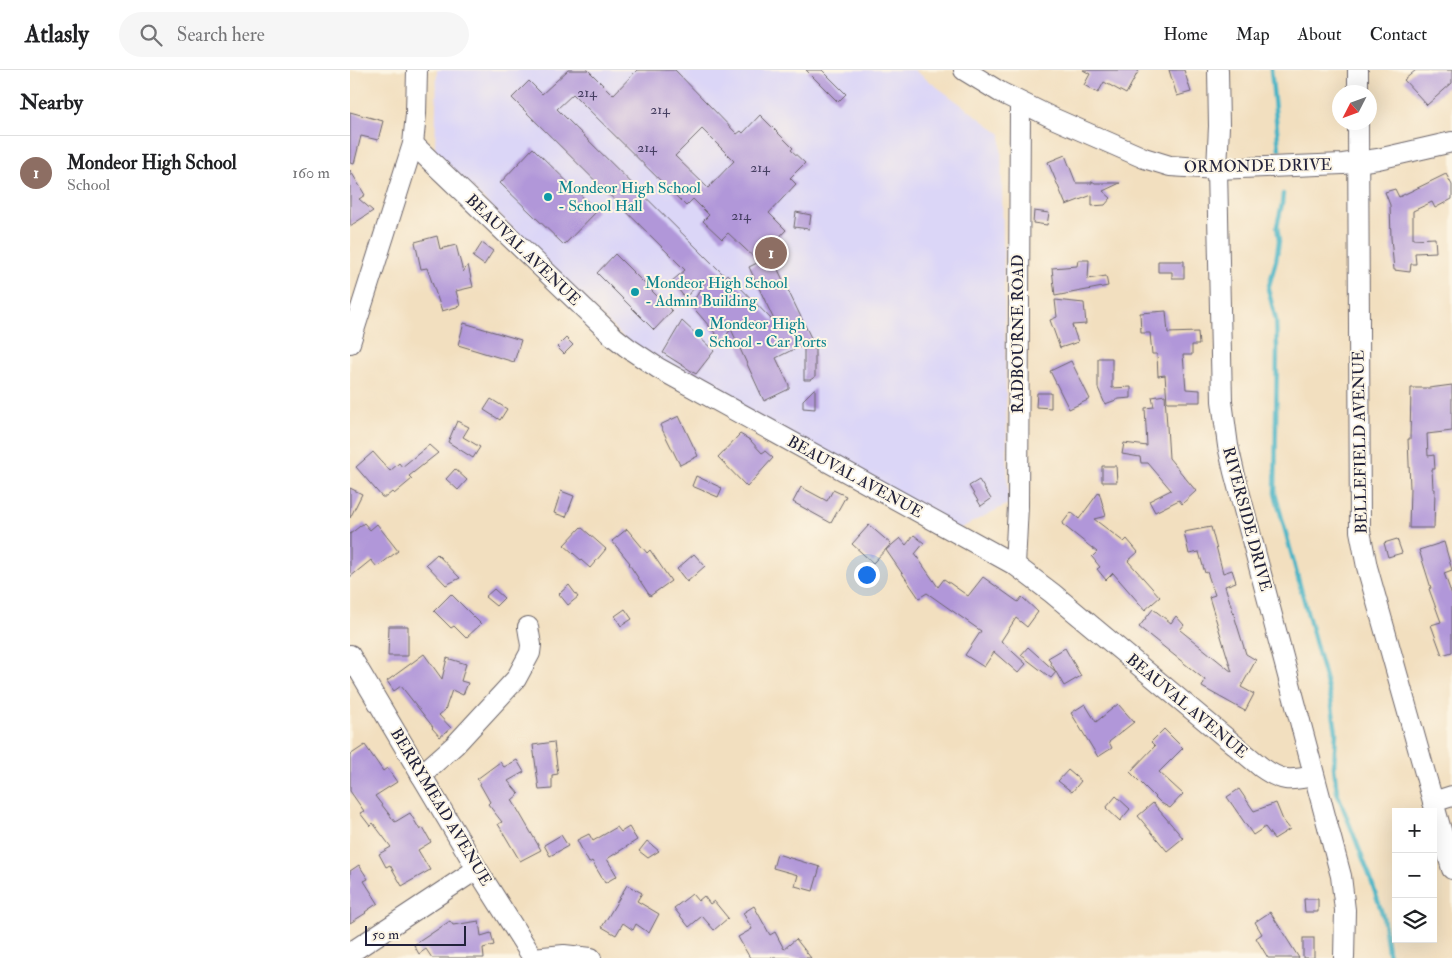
<!DOCTYPE html>
<html lang="en">
<head>
<meta charset="utf-8">
<style>
	:root { --surface:#fff; --page:#f6f6f6; --text:#202124; --muted:#757577; --line:#e0e0e0; --accent:#db2777 }
	body { margin:0; font-family:"IM FELL Double Pica",serif; background:var(--page); color:var(--text) }
	.controls { position:absolute; right:15px; bottom:15px; display:grid; overflow:hidden; border-radius:0px; box-shadow:0 5px 20px #0002 }
	.controls button { width:45px; height:45px; display:grid; place-items:center; padding:0; border:0; border-bottom:1px solid var(--line); background:var(--surface); color:var(--text); font:25px sans-serif }
	.compass { position:absolute; left:982px; top:15px; width:45px; height:45px; border-radius:50%; background:var(--surface); box-shadow:0 5px 20px #0002; rotate:228deg }
	.scale { position:absolute; left:15px; bottom:12px; width:101px; box-sizing:border-box; padding-left:5px; border:2px solid #22223b; border-top:0; font-size:14px; line-height:18px; white-space:nowrap; color:#22223b; -webkit-text-stroke:4px #fcf5e5; paint-order:stroke }
	.you { position:absolute; left:516px; top:504px; width:18px; height:18px; margin:-12px; border:4px solid #fff; border-radius:50%; background:#1a73e8; box-shadow:0 0 0 8px #1a73e833 }
	.badge { display:grid; place-items:center; width:32px; height:32px; border-radius:50%; background:var(--accent); color:#fff; font-size:16px; font-weight:700 }
	.pin { position:absolute; translate:-50% -50%; border:2px solid #fff; box-shadow:0 1px 5px #0006 }
	.list { margin:0; padding:0; list-style:none }
	h2 { display:flex; justify-content:space-between; align-items:center; height:65px; margin:0; padding:0 20px; font-size:21px }
	h2 small { font-size:16px; font-weight:400; color:var(--muted) }
	.list li { display:grid; grid-template-columns:32px 1fr auto; gap:15px; align-items:center; box-sizing:border-box; height:75px; padding:0 20px; border-top:1px solid var(--line) }
	.list b { display:block; font-size:19px; white-space:nowrap }
	.list p { margin:0; font-size:16px; white-space:nowrap; color:var(--muted) }
	.list em { font-size:16px; font-style:normal; color:var(--muted) }
	.icon { flex:none; width:28px; height:28px; fill:none; stroke:currentColor; stroke-width:2; stroke-linecap:round; stroke-linejoin:round }
	.map { position:relative; flex:none; width:1102px; height:888px; overflow:hidden }
	header { display:flex; align-items:center; gap:30px; box-sizing:border-box; height:70px; padding:0 25px; background:var(--surface); border-bottom:1px solid var(--line) }
	header strong { font-size:24px }
	nav { display:flex; gap:28px; margin-inline-start:auto; font-size:18px }
	.search { width:350px; height:45px; background:var(--page); display:flex; align-items:center; gap:12px; box-sizing:border-box; padding:0 18px; border-radius:28px; color:var(--muted); font-size:19px }
	main { display:flex }
	aside { flex:1; background:var(--surface) }
	.map>svg:first-child { display:block }
	.built { fill:#dbd6f7 }
	.lines { fill:none; stroke-linecap:round; stroke-linejoin:round }
	.stream { stroke:#48b4c5; stroke-width:4.5 }
	.building { fill:#b197d9; fill-rule:evenodd }
	.minor-casing { stroke:#6b6469; stroke-width:22 }
	.minor { stroke:#fff; stroke-width:20 }
	.culture-dot { fill:#0f9aa8; stroke:#fcf5e5; stroke-width:2 }
	.labels { text-anchor:middle; dominant-baseline:central; stroke-width:4; stroke-linejoin:round; paint-order:stroke }
	.number-label { font-size:14px; fill:#463f62 }
	.street-label { font-size:16px; fill:#22223b; stroke:#fcf5e5 }
	.culture-label { font-size:16px; fill:#0d838f; stroke:#fcf5e5; text-anchor:start }
</style>
</head>
<body>
<header>
<strong>Atlasly</strong>
<div class="search"><svg class="icon" aria-label="search" viewBox="0 0 24 24"><circle cx="10" cy="10" r="6"/><path d="M15 15l6 6"/></svg>Search here</div>
<nav><a>Home</a><a>Map</a><a>About</a><a>Contact</a></nav>
</header>
<main>
<aside>
<h2>Nearby<small></small></h2>
<ul class="list">
<li><span class="badge" style="background:#8d6e63">1</span><div><b>Mondeor High School</b><p>School</p></div><em>160 m</em></li>
</ul>
</aside>
<div class="map">
<svg width="1102" height="888" viewBox="0 0 1102 888">
	<rect width="100%" height="100%" fill="#fcf5e5"/>
	<filter id="ink" filterUnits="userSpaceOnUse"><feTurbulence type="fractalNoise" baseFrequency=".02" numOctaves="2"/><feDisplacementMap in="SourceGraphic" scale="10" xChannelSelector="R" yChannelSelector="G"/><feConvolveMatrix kernelMatrix="1 2 1 2 8 2 1 2 1" color-interpolation-filters="sRGB"/></filter>
	<filter id="wash" filterUnits="userSpaceOnUse"><feTurbulence type="fractalNoise" baseFrequency=".0096" numOctaves="4" result="noise"/><feDisplacementMap in="SourceGraphic" scale="20" xChannelSelector="R" yChannelSelector="G"/><feGaussianBlur stdDeviation="1.12" result="paint"/><feColorMatrix in="noise" values="0 0 0 0 0 0 0 0 0 0 0 0 0 0 0 0 0 1.4 0 .05"/><feComposite in="paint" operator="in"/></filter>
	<g filter="url(#wash)">
		<rect width="100%" height="100%" fill="#f2dfbf"/>
		<path class="built" d="M87,0H564L651,64L658,434L605,461L292,286L85,81Z"/>
		<g class="lines">
			<g class="stream">
				<path d="M921,0L929,79"/>
				<path d="M933,124L932,134L927,156L929,171L926,191L918,219L926,250L927,279L925,423L981,630L986,662L984,697L987,722L1020,807L1033,846L1039,888"/>
			</g>
		</g>
		<g id="blocks">
			<g class="building">
				<path d="M218,0H238L263,25L287,0H325L387,64L391,61L393,63L410,45L443,78L441,80L455,93L440,108L446,114L419,143L436,160L418,179L465,276V307L460,310H454V274L426,288L439,315V319L414,331L381,259L372,271L341,235L355,212L352,210L335,228L322,211L335,200L162,28L179,11L192,24ZM223,24L336,136L343,129L359,145L353,151L372,169L378,163L409,192L399,197L426,254L377,204L375,206L207,39ZM352,59L384,91L358,118L325,86Z"/>
				<path d="M456,0H472L496,24L488,32Z"/>
				<path d="M733,0H789L776,24L754,12L748,23L734,15L740,4Z"/>
				<path d="M819,0H834L841,22L827,26Z"/>
				<path d="M1066,0H1102V13L1077,35L1054,10Z"/>
				<path d="M0,42L33,51L28,70L11,66L4,94L0,93Z"/>
				<path d="M183,78L247,141L214,175L150,113Z"/>
				<path d="M715,85L726,113H742V111L745,113H770L753,121L761,128L755,135L742,136V125L716,135L698,92Z"/>
				<path d="M0,100L15,125L9,129L23,141L0,156Z"/>
				<path d="M1096,104L1102,115V129L1085,138L1082,132L1063,141V169L1085,168L1086,182L1065,183L1066,194H1061L1060,202L1044,200L1041,168L1040,135L1035,122L1045,119L1049,127Z"/>
				<path d="M684,141L699,143L697,155L683,153Z"/>
				<path d="M446,142L461,145L459,159L444,157Z"/>
				<path d="M87,166L90,179L106,175L113,202L118,195L123,217L106,221L110,236L92,241L77,198L71,199L65,172Z"/>
				<path d="M132,173L143,181L134,195L123,187Z"/>
				<path d="M265,184L322,241L304,260L247,203Z"/>
				<path d="M728,190H739L738,209L756,206L758,216L705,226L702,198L727,196Z"/>
				<path d="M808,191H834V208H822V202H808Z"/>
				<path d="M705,230L734,233L736,254L722,255L728,272L710,278L700,250L707,247Z"/>
				<path d="M816,241L818,263L848,262L849,275H842V285H833L836,319L850,320V332H817L815,305L808,306L807,284H802L800,263H791L790,243Z"/>
				<path d="M332,251L364,281L346,304L313,283Z"/>
				<path d="M114,253L171,270L164,292L108,275Z"/>
				<path d="M216,268L223,275L214,284L207,277Z"/>
				<path d="M748,288H762V318L781,317V328L769,329L755,334L748,318Z"/>
				<path d="M721,291L740,329L719,339L700,301Z"/>
				<path d="M1102,315V361L1077,364L1078,386L1084,385L1085,399H1082L1083,419H1085L1084,458H1059L1060,418L1058,369H1060L1061,318H1079Z"/>
				<path d="M465,318V339L453,338V330Z"/>
				<path d="M687,323H701V338L686,337Z"/>
				<path d="M815,325L819,388L846,421L832,434L829,430L805,442L799,431L821,420L798,393H791L790,387L772,384L774,373L797,376L795,338L804,337L802,327Z"/>
				<path d="M141,329L157,339L150,350L134,340Z"/>
				<path d="M329,346L348,386L330,395L310,355Z"/>
				<path d="M107,351L119,357L113,367L130,377L123,388L98,372Z"/>
				<path d="M390,364L400,370L412,383L415,381L423,388L397,417L368,387Z"/>
				<path d="M79,375L88,383L59,406L62,409L44,424L42,422L36,427H32L6,397L23,382L40,401L49,393L52,397Z"/>
				<path d="M752,396H766L767,412H752Z"/>
				<path d="M105,399L117,410L108,420L96,409Z"/>
				<path d="M346,406L372,418L368,427L342,416Z"/>
				<path d="M629,410L641,429L631,436L619,416Z"/>
				<path d="M451,417L477,431L483,420L496,426L481,453L443,432Z"/>
				<path d="M0,418L12,424L0,448Z"/>
				<path d="M211,421L224,426L216,447L204,443Z"/>
				<path d="M749,422L756,446L744,449L774,472L777,469L788,482L778,491L810,527L795,540L763,503L756,510L747,499L750,497L742,487L747,482L712,454L721,442L729,449Z"/>
				<path d="M14,453L20,460L27,454L48,481L27,497L21,490L0,507V464Z"/>
				<path d="M519,455L541,474L523,493L502,474Z"/>
				<path d="M231,457L256,479L240,498L214,475Z"/>
				<path d="M861,457L873,503L882,500L886,512L875,516L896,584L906,590L891,617L904,624L895,641L852,617L855,610L789,557L803,539L821,553L826,546L834,555L830,560L882,602L859,527L865,525L857,502L855,503L849,482L839,484L834,462Z"/>
				<path d="M277,459L297,483L300,480L321,511L300,526L279,494L280,493L262,471Z"/>
				<path d="M564,465L574,473L565,484L588,517L594,509L618,526L633,507L668,532L672,527L688,542L677,557L666,548L651,571L676,594L668,603L644,582L634,597L615,585L631,561L577,523L569,528L536,480L550,468L556,475Z"/>
				<path d="M1047,469L1052,483L1038,487L1034,473Z"/>
				<path d="M1094,472L1102,500L1094,503L1102,525V582L1092,585L1081,555L1091,552L1079,519L1081,518L1069,480Z"/>
				<path d="M87,484L110,508L96,515L76,494Z"/>
				<path d="M344,484L355,496L337,512L327,499Z"/>
				<path d="M219,515L228,527L218,535L209,524Z"/>
				<path d="M144,519L154,528L146,536L135,527Z"/>
				<path d="M101,524L131,554L116,568L104,556L101,558L84,541Z"/>
				<path d="M275,539L282,549L271,556L265,546Z"/>
				<path d="M39,556H58V586H38Z"/>
				<path d="M678,577L706,602L701,608L671,585Z"/>
				<path d="M715,578L731,606L714,616L698,588Z"/>
				<path d="M74,584L92,609L97,588L116,594L111,611L118,613L113,625L102,620L95,640L89,645L101,658L90,667L82,658L83,657L51,616L44,621L37,611Z"/>
				<path d="M735,634L746,652L768,634L784,652L759,672L762,678L748,687L721,643Z"/>
				<path d="M814,659L833,678L809,702L833,724L820,738L811,733L780,702L805,676L801,672Z"/>
				<path d="M204,672L208,704L202,705V719L189,720L183,675Z"/>
				<path d="M15,675L33,701L37,698L47,712L25,726L45,752L60,743L70,760L73,758L81,772L68,780L80,800L52,816L40,795L36,797L29,784L41,777L23,753L20,756L10,743L14,741L0,721V685Z"/>
				<path d="M167,690L174,702L158,711L169,724L162,730L191,780L170,791L148,754L152,752L138,734L140,732L127,709L150,692L154,697Z"/>
				<path d="M718,700L731,711L722,722L708,711Z"/>
				<path d="M889,719L904,741L926,733L933,750L940,759L924,769L915,757L903,765L877,727Z"/>
				<path d="M766,726L780,739L770,751L756,738Z"/>
				<path d="M803,733L833,768L817,781L788,746Z"/>
				<path d="M267,757L271,762L279,757L287,770L257,789L267,806L255,813L242,791L239,793L227,770L239,764L243,771Z"/>
				<path d="M211,765L218,776L200,786L194,775Z"/>
				<path d="M297,771L309,781L298,788L289,781Z"/>
				<path d="M427,784L470,797L463,821L445,816L448,805L423,798Z"/>
				<path d="M9,795L18,809L14,811L28,833L15,842L16,843L0,853V801Z"/>
				<path d="M277,815L292,823L287,831L309,844L299,863L286,854L283,860L273,853L266,865L252,857Z"/>
				<path d="M342,824L348,831L354,826L360,834L364,831L378,848L364,860L352,846L339,857L324,838Z"/>
				<path d="M954,829H968V842H955Z"/>
				<path d="M404,836L420,865L425,862L434,879L446,869L461,888H400L388,867L402,859L393,843Z"/>
				<path d="M920,842L949,888H918L906,868L912,864L905,852Z"/>
				<path d="M100,851L103,855L129,851L131,866L141,863L144,875L133,878L134,888H82L76,879L69,884L64,875Z"/>
				<rect x="953" y="868" width="11" height="20"/>
			</g>
		</g>
	</g>
	<g filter="url(#ink)">
		<use href="#blocks" fill-opacity="0" stroke="#6b6469" stroke-width="1"/>
		<g class="lines">
			<g class="minor-casing">
				<g id="minor">
					<path d="M614,0L650,22L705,49L794,88L820,96L867,99L993,94L1028,89L1102,72"/>
					<path d="M868,0L869,56L867,99L872,331L878,376L884,402L991,806L995,840L994,888"/>
					<path d="M1008,22V0"/>
					<path d="M1008,52L1010,461L1017,497L1102,799"/>
					<path d="M63,74L264,267L278,278L308,298L665,495L702,523L911,697C932,712 939,711 964,706"/>
					<path d="M0,273L63,74L66,44L67,0"/>
					<path d="M665,495L668,436L670,33"/>
					<path d="M0,585L127,799L183,888L214,885L241,888"/>
					<path d="M71,705L105,675L166,609L180,583L181,575L178,557"/>
					<path d="M1083,732L1102,726"/>
					<path d="M0,883L127,799"/>
				</g>
			</g>
			<use href="#minor" class="minor"/>
		</g>
	</g>
	<g class="culture-dot">
		<circle cx="198" cy="127" r="5"/>
		<circle cx="285" cy="222" r="5"/>
		<circle cx="349" cy="263" r="5"/>
	</g>
	<g class="labels">
		<g class="number-label">
			<text x="237" y="22">214</text>
			<text x="310" y="39">214</text>
			<text x="297" y="77">214</text>
			<text x="410" y="97">214</text>
			<text x="391" y="145">214</text>
		</g>
		<g class="street-label">
			<text transform="translate(908 96) rotate(-1)">ORMONDE DRIVE</text>
			<text transform="translate(173 180) rotate(44)">BEAUVAL AVENUE</text>
			<text transform="translate(668 264) rotate(-90)">RADBOURNE ROAD</text>
			<text transform="translate(1010 372) rotate(-91)">BELLEFIELD AVENUE</text>
			<text transform="translate(505 407) rotate(29)">BEAUVAL AVENUE</text>
			<text transform="translate(897 449) rotate(75)">RIVERSIDE DRIVE</text>
			<text transform="translate(837 636) rotate(40)">BEAUVAL AVENUE</text>
			<text transform="translate(91 737) rotate(59)">BERRYMEAD AVENUE</text>
		</g>
		<g class="culture-label">
			<text x="208" y="118">Mondeor High School<tspan x="208" dy="18">- School Hall</tspan></text>
			<text x="295" y="213">Mondeor High School<tspan x="295" dy="18">- Admin Building</tspan></text>
			<text x="359" y="254">Mondeor High<tspan x="359" dy="18">School - Car Ports</tspan></text>
		</g>
	</g>
</svg>
<div class="controls">
<button>+</button>
<button>−</button>
<button><svg class="icon" aria-label="layers" viewBox="0 0 24 24"><path d="M12 4l9 5-9 5-9-5zM3 14l9 5 9-5"/></svg></button>
</div>
<svg class="compass" viewBox="-18 -18 36 36"><path d="M0-13l5 13h-10z" fill="#e53935"/><path d="M0 13l5-13h-10z" fill="#757577"/></svg>
<div class="scale">50 m</div>
<div class="you"></div>
<div class="pin badge" style="left:421px;top:183px;background:#8d6e63">1</div>
</div>
</main>
</body>
</html>
